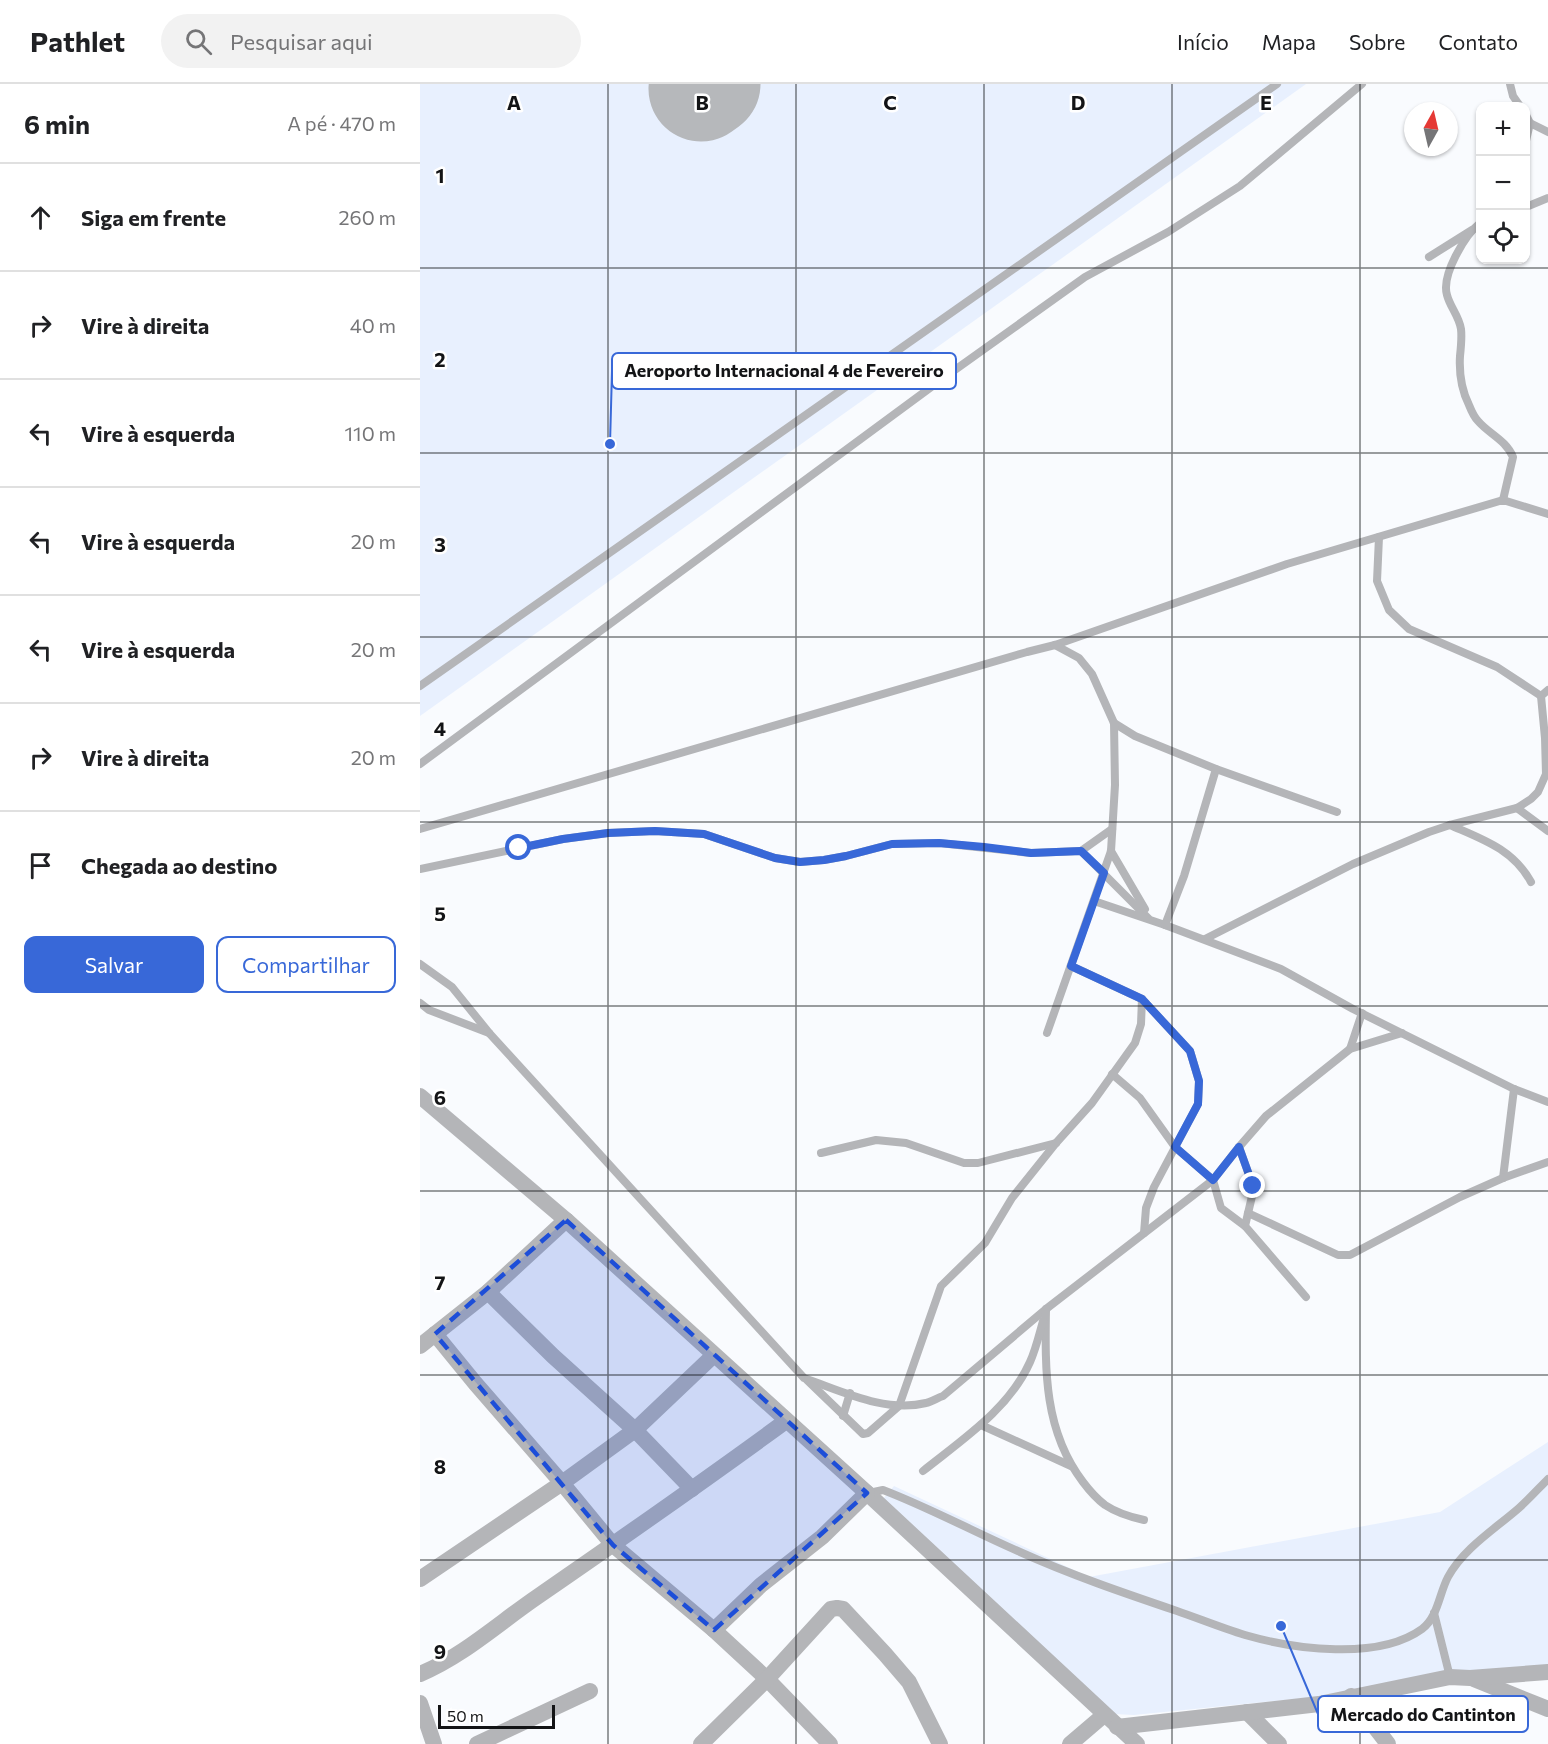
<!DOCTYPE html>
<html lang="pt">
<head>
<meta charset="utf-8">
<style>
	:root { --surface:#fff; --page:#f2f2f2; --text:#202124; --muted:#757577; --line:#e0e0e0; --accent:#3868d8 }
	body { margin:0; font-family:Commissioner,sans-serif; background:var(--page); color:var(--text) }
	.controls { position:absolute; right:18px; top:18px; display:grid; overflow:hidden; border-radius:12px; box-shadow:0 2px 4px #0004 }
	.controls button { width:54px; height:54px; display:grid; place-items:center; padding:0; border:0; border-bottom:2px solid var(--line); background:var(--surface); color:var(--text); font:30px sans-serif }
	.compass { position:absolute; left:984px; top:18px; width:54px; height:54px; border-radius:50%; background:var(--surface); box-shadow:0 2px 4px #0004; rotate:8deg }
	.scale { position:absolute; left:18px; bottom:15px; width:117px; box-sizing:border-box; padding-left:6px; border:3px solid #131416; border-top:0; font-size:16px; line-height:21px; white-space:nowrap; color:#131416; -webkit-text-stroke:4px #fff; paint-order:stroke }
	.stop { position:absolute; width:18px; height:18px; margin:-14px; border:4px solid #3868d8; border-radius:50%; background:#fff }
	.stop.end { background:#3868d8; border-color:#fff; box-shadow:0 2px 6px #0008 }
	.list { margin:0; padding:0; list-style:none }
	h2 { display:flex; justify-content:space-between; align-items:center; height:78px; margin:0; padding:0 24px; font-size:26px }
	h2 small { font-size:20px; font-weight:400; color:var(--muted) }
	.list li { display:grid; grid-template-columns:39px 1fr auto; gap:18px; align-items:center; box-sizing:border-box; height:108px; padding:0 24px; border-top:2px solid var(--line) }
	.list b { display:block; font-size:22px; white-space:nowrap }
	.list em { font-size:20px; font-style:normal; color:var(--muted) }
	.actions { display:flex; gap:12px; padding:18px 24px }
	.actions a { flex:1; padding:14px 0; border:2px solid var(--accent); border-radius:12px; text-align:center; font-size:21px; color:var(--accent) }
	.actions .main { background:var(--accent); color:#fff }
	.icon { flex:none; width:33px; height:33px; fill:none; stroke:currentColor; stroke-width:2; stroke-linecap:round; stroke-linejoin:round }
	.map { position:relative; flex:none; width:1128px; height:1660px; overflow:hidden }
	header { display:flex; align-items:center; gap:36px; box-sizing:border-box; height:84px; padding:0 30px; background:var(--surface); border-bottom:2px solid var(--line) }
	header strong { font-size:28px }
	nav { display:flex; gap:33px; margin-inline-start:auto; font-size:21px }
	.search { width:420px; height:54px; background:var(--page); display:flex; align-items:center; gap:15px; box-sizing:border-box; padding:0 21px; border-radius:33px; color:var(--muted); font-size:22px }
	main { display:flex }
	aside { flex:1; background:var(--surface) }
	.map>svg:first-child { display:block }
	.built { fill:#e8f0fe }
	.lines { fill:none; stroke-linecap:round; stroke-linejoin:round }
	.runway { stroke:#b6b8bb; stroke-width:105 }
	.service { stroke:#b4b5b8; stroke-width:8 }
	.minor { stroke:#b4b5b8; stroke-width:16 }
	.route { stroke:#3868d8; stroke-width:8 }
	.marked { fill:#1d4ed8; fill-opacity:0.2; stroke:#1d4ed8; stroke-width:4.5; stroke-dasharray:12 8; stroke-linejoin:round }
	.grid { fill:none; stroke:#131416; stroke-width:1.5; stroke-opacity:0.55 }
	.grid-label { font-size:20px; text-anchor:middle; font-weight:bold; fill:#131416; stroke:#fff; stroke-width:5; stroke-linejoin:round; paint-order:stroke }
	.leader { fill:none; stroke:#3868d8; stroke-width:2 }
	.callout-dot { fill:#3868d8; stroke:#fff; stroke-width:2 }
	.callout { fill:#fff; stroke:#3868d8; stroke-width:2 }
	.callout-label { font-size:18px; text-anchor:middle; font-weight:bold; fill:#131416 }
</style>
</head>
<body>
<header>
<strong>Pathlet</strong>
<div class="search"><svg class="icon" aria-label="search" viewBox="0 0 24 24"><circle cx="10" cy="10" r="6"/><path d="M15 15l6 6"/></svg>Pesquisar aqui</div>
<nav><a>Início</a><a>Mapa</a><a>Sobre</a><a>Contato</a></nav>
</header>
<main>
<aside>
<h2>6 min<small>A pé · 470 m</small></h2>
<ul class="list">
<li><svg class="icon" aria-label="ahead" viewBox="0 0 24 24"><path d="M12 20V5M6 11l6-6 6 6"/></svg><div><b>Siga em frente</b></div><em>260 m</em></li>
<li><svg class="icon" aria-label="right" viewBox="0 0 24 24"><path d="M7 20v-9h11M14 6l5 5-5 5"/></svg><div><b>Vire à direita</b></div><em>40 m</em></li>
<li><svg class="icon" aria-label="left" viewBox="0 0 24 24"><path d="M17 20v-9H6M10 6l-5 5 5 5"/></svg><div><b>Vire à esquerda</b></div><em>110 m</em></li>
<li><svg class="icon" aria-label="left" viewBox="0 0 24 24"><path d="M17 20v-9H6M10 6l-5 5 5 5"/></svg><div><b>Vire à esquerda</b></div><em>20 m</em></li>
<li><svg class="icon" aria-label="left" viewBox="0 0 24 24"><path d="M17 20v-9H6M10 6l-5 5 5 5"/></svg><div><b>Vire à esquerda</b></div><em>20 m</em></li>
<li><svg class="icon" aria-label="right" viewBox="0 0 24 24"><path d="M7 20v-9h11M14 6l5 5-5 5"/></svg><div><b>Vire à direita</b></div><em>20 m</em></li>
<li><svg class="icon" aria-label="arrive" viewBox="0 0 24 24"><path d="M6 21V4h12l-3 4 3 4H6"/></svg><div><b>Chegada ao destino</b></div></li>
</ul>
<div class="actions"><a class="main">Salvar</a><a>Compartilhar</a></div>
</aside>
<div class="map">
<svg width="1128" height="1660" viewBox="0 0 1128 1660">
	<rect width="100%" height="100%" fill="#f9fbfe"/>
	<g class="built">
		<path d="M0,0H886L0,632Z"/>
		<path d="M1128,1358V1590L714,1631L694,1630L458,1421L474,1402L669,1493L1020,1428Z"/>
	</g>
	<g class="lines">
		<path class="runway" d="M281,5L288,0"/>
		<g class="service">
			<path d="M1090,0L1093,12L1100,22"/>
			<path d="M1106,31L1110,39L1106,57"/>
			<path d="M1110,39L1128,48"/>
			<path d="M1106,123L1128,114"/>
			<path d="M1060,139C1045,151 1021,191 1027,211C1030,223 1039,232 1041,245C1042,254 1041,263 1040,272C1039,289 1042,307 1049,321C1051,326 1054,333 1058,337C1069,350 1086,356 1093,373L1083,416"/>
			<path d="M1009,173L1052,146"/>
			<path d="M959,453L957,497L969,526L989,545L1077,583L1121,612"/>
			<path d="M0,602L857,0"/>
			<path d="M694,639L715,652L796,685L917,728"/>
			<path d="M0,680L518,298L665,193L748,148L820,102L942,0"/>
			<path d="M1097,724L1128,747"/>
			<path d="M1030,741C1062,755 1093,765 1111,798"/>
			<path d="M0,745L607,568L635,561L867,480L1083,416L1128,430"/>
			<path d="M661,767L728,834"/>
			<path d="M691,767L725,825"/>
			<path d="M0,785L143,755L188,749L235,747L284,750L355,774L380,778L404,776L426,772L472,760L519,759L611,769L661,767L692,745"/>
			<path d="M674,817L745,841L861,885L933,925L1094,1005L1128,1018"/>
			<path d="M745,841L764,792L796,685"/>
			<path d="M785,855L933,780L1009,748L1030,741L1097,724L1111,715L1118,708L1126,690L1125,654L1121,612L1128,606"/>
			<path d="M0,880L32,903L70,950L384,1294C422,1307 465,1329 506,1319C512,1318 517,1314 523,1312L626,1225L793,1096L819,1063L846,1032L930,965L982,949"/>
			<path d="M651,882L722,915L770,967L779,997L778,1020L734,1103L726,1124L724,1149"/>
			<path d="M0,919L9,926L69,949"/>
			<path d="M627,949L691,767L695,701L694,639L672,590L659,574L635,561"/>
			<path d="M930,965L942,929"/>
			<path d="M692,990L720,1014L755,1063L793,1096L801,1124L825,1142"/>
			<path d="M819,1063L833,1102V1108L825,1142L886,1213"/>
			<path d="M401,1069L456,1056L486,1059L544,1079H558L636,1059"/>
			<path d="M1083,1094L1094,1005"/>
			<path d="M828,1129L918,1171H930L1040,1113L1083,1094L1128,1078"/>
			<path d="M626,1225C625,1287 624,1347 663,1398C669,1406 677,1415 685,1421C697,1429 710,1433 724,1436"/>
			<path d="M387,1296L443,1350L448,1349L479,1322L521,1202L565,1159L592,1114L636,1059L672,1019L715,959L721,940L722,915"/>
			<path d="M423,1332L430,1309"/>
			<path d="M561,1341L651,1382"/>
			<path d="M503,1387C543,1355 589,1325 610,1278C616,1265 619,1251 623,1237"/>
			<path d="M449,1409L463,1406C510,1424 554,1448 600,1468C651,1491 704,1509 757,1527C780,1535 802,1544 825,1551C874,1565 958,1577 1002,1545C1018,1533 1019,1510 1028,1493C1044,1464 1075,1445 1099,1424C1109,1415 1118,1405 1128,1395"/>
			<path d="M1014,1529L1030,1593"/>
		</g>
		<g class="minor">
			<path d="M0,1012L146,1136L447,1409L717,1660"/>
			<path d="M68,1208L133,1272L215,1346L272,1405"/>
			<path d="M15,1250L55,1299L142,1399L193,1461L294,1546L347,1595L410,1660"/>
			<path d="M0,1262L68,1208L146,1136"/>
			<path d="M0,1495L142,1399L215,1346L294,1271"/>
			<path d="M294,1546L341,1501L402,1453L447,1409"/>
			<path d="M0,1590C43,1572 79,1539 117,1513C201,1455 284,1397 366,1337"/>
			<path d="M1054,1595L1128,1625"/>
			<path d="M931,1612L968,1660"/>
			<path d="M0,1619L14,1660"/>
			<path d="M827,1628L859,1660"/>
			<path d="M697,1643L899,1620L1030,1593L1050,1594L1128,1588"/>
			<path d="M57,1660L170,1607"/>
			<path d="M281,1660L347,1595L411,1525L417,1524L423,1525L465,1570L489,1598L520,1660"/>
			<path d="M650,1660L684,1631"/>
		</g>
	</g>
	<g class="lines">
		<path class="route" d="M99,764L143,755L188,749L235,747L284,750L355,774L380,778L404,776L426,772L472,760L519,759L564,763L611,769L661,767L684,789L651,882L722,915L770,967L779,997L778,1020L755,1063L793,1096L819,1063L833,1102"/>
	</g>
	<path class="marked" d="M146,1136L447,1409L294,1546L193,1461L15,1250Z"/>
	<path class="grid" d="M188,0V1660M376,0V1660M564,0V1660M752,0V1660M940,0V1660M0,184H1128M0,369H1128M0,553H1128M0,738H1128M0,922H1128M0,1107H1128M0,1291H1128M0,1476H1128"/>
	<g class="grid-label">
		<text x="94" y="26">A</text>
		<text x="282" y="26">B</text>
		<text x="470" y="26">C</text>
		<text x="658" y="26">D</text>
		<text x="846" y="26">E</text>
		<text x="20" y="99">1</text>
		<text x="20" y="283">2</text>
		<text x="20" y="468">3</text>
		<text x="20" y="652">4</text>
		<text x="20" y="837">5</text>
		<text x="20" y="1021">6</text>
		<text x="20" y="1206">7</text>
		<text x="20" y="1390">8</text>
		<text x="20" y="1575">9</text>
	</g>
	<path class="leader" d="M190 360L192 287M861 1542L898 1630"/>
	<g class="callout-dot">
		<circle cx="190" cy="360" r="6"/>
		<circle cx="861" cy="1542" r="6"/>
	</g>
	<g class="callout">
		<rect x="192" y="269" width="344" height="36" rx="6"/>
		<rect x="898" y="1612" width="210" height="36" rx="6"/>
	</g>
	<g class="callout-label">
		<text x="364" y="293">Aeroporto Internacional 4 de Fevereiro</text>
		<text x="1003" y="1637">Mercado do Cantinton</text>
	</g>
</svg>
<div class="controls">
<button>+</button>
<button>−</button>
<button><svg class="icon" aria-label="locate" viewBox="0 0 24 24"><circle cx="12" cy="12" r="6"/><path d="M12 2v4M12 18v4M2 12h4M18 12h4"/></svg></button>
</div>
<svg class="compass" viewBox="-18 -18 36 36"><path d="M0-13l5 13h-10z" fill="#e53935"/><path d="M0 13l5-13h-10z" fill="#757577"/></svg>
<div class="scale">50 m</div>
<div class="stop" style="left:99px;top:764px"></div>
<div class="stop end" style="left:833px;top:1102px"></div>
</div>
</main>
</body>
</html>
